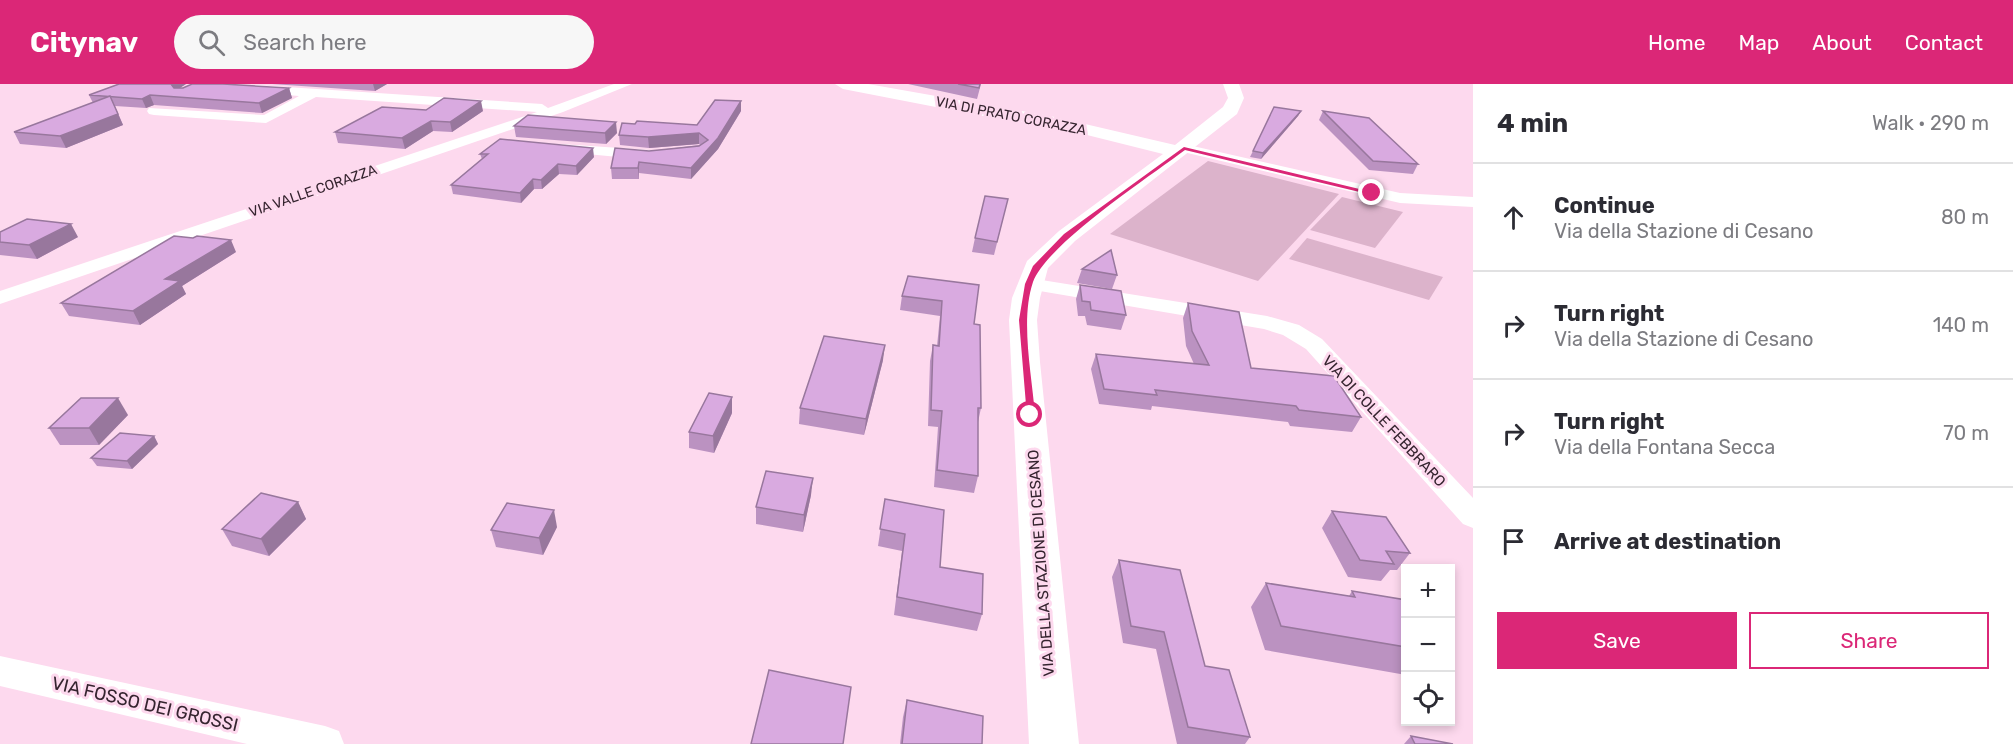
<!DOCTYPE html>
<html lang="en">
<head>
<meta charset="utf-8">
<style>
	:root { --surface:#fff; --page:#f7f7f7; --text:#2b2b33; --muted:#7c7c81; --line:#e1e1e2; --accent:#db2777 }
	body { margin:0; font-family:Rubik,sans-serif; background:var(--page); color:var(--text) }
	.controls { position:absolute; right:18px; bottom:18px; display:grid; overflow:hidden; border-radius:0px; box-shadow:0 3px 9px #0003 }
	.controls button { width:54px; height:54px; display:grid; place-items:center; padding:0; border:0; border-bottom:2px solid var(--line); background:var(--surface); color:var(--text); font:30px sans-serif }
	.stop { position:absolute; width:18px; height:18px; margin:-14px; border:4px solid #db2777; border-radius:50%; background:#fff }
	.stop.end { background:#db2777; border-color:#fff; box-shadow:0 2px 6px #0008 }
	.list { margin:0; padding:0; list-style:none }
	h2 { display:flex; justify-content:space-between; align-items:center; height:78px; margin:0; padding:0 24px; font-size:26px }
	h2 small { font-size:20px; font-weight:400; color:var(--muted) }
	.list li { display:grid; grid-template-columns:39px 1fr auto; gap:18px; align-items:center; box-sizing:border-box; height:108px; padding:0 24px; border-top:2px solid var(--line) }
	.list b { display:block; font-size:22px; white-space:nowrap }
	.list p { margin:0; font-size:20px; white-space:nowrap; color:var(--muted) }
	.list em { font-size:20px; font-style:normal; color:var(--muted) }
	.actions { display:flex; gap:12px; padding:18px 24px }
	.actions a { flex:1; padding:14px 0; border:2px solid var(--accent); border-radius:0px; text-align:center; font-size:21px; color:var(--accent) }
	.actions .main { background:var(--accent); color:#fff }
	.icon { flex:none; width:33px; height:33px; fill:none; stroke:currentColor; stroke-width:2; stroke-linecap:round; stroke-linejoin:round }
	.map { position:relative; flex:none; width:1473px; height:660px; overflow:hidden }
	header { display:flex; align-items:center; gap:36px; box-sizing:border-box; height:84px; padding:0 30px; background:var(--accent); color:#fff }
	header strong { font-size:28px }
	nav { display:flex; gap:33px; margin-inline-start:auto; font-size:21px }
	.search { width:420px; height:54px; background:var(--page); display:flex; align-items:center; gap:15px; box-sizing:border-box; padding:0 21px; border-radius:33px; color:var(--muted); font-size:22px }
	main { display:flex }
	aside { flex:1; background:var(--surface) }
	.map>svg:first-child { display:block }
	.green { fill:#dcb3cb }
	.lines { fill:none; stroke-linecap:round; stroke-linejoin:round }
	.minor { fill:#fff; fill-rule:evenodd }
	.tertiary { fill:#fff; fill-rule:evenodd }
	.wall { fill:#bb92c1 }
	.shaded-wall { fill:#98779d }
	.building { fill:#d9aae0; stroke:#98779d; stroke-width:1.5 }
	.route { fill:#db2777 }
	.labels { text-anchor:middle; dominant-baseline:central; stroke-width:6; stroke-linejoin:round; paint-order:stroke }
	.far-street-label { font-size:14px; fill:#35242f; stroke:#fdd9ee }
	.street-label { font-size:15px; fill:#35242f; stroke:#fdd9ee }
	.near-street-label { font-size:18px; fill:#35242f; stroke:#fdd9ee }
</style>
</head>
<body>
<header>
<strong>Citynav</strong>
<div class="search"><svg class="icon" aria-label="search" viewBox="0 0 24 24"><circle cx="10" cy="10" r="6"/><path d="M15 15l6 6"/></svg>Search here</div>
<nav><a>Home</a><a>Map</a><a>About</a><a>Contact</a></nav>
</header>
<main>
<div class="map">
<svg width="1473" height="660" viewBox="0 0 1473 660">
	<rect width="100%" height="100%" fill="#fdd9ee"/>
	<g class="green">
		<path d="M1208,77L1339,110L1258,197L1110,150Z"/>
		<path d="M1342,113L1403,128L1375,164L1310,146Z"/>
		<path d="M1307,154L1443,193L1429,216L1289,175Z"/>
	</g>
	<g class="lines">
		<g class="minor">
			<path d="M614,0H632L563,28L0,220V207L537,28L316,13L266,39L154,31L149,30L147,27L149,24L264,31L299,12L252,8L250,5L252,2L256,1L542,20L548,24Z"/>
			<path d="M560,60L650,66L658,71L650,76L555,67L553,64L555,61Z"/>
			<path d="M1184,60L1400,109L1473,113V123L1400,119L1179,67L1177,64Z"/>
			<path d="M1029,194L1267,232L1299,241L1322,255L1473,414V444L1463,440L1306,265L1283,251L1264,245L1022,204L1019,200L1022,196Z"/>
			<path d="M0,572L325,642L339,647L344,660H247L0,602Z"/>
		</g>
		<path class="tertiary" d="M835,0H868L1055,33L1175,61L1223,23L1228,14L1223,0H1239L1244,14L1237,30L1075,157L1048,184L1040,214L1037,236L1040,278L1079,660H1029L1009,236L1012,214L1027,177L1059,147L1163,70L1055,43L977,31L843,5Z"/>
	</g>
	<g class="wall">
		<path d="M119,0H186L179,4H289L292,14L262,29L154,21L146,24L115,22L123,41L66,64L20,60L14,48L93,19L89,11Z"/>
		<path d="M272,0H387L375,7Z"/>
		<path d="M908,0H981L977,15Z"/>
		<path d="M426,26L483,27L452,48L433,47L405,65L338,59L335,48Z"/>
		<path d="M741,27L718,65L691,95L639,89V95H612L611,84L649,67L700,61L699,60L649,64L620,61L619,51L635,40L697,41Z"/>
		<path d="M1301,27L1298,32L1261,75L1250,73L1253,67Z"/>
		<path d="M1323,27L1418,80L1413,90L1369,86L1319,36Z"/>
		<path d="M514,42L617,49L606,60L516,53Z"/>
		<path d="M480,70L594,73L577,91L559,90L542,105H534L521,119L453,110L451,101L482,75Z"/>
		<path d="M1008,115L994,171L972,168L975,154Z"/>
		<path d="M0,148L78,153L37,175L0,171Z"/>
		<path d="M236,168L182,202L186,210L140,241L69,232L61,219Z"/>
		<path d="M1082,185L1117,191L1112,205L1077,199Z"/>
		<path d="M908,192L974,240L981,324L978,338V392L974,409L934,403L938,343L928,342L930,277L933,261L937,262L940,232L900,226L902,212Z"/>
		<path d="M1080,201L1126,231L1121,246L1087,241L1085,232H1078L1076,215Z"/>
		<path d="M1188,219L1251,284L1361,333L1352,348L1290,342L1288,338L1152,322L1151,326L1099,320L1091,285L1096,270L1194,280L1186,262L1183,234Z"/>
		<path d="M883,276L864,351L799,340L800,324Z"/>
		<path d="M732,329L714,369L689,364V348Z"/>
		<path d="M128,331L99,361H60L49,344Z"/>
		<path d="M154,352L158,360L132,385L97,382L91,374Z"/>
		<path d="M811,411L803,448L756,440V423Z"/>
		<path d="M885,415L940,483L982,530L977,547L894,531L902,467L878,462Z"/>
		<path d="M298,418L306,435L269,472L232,462L222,445Z"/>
		<path d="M1332,427L1410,469L1397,486H1390L1381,497L1348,493L1322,444Z"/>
		<path d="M557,443L543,471L496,463L491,446Z"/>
		<path d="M1119,476L1205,582L1250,653L1245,660H1177L1156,565L1123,559L1112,493Z"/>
		<path d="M1266,499L1349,512L1352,507L1406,516V591L1265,566L1251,523Z"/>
		<path d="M907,616L982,660H900L903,633Z"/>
		<path d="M1411,652L1453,660H1404Z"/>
	</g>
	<g class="shaded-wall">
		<path d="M171,0H186L174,8Z"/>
		<path d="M373,0H387L375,7Z"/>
		<path d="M289,4L292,14L262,29L259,19Z"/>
		<path d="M150,11L154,21L146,24L142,15Z"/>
		<path d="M110,12L123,41L66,64L60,52Z"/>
		<path d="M481,17L483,27L452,48L450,38Z"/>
		<path d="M741,17V27L718,65L691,95V84Z"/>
		<path d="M1301,27L1298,32L1261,75L1263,69Z"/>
		<path d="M431,37L433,47L405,65L402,54Z"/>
		<path d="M616,38L617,49L606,60L605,49Z"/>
		<path d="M699,49V60L649,64L648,53Z"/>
		<path d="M593,64L594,73L577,91L576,82Z"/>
		<path d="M639,78V95L638,84Z"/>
		<path d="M558,80L559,90L542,105L541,96Z"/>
		<path d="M533,95L534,105L521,119L520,109Z"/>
		<path d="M71,140L78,153L37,175L29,161Z"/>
		<path d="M231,156L236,168L182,202L186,210L140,241L133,227L165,195Z"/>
		<path d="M885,261L883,276L864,351L866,335Z"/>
		<path d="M732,313V329L714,369L713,352Z"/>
		<path d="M118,314L128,331L99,361L89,344Z"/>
		<path d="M154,352L158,360L132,385L127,377Z"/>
		<path d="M813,394L811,411L803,448L804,431Z"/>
		<path d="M298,418L306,435L269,472L261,455Z"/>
		<path d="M554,426L557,443L543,471L539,454Z"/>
	</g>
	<g class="building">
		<path d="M119,0H171L174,4H183L192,0H223L289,4L259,19L150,11L142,15L89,11Z"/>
		<path d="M958,0H980L979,4Z"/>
		<path d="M110,12L118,30L60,52L14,48Z"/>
		<path d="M444,14L481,17L450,38L431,37L402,54L335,48L382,23L426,26Z"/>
		<path d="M715,16L741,17L718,54L691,84L639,78L638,84H611L615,64L649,67L699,62L708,56L699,49L648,53L619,51L622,39L635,40L637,37L697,41Z"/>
		<path d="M1274,23L1301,27L1263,69L1253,67Z"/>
		<path d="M1323,27L1369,34L1418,80L1373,77Z"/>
		<path d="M528,31L616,38L605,49L514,42Z"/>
		<path d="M500,55L593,64L576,82L558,80L541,96L533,95L520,109L451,101L488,70H480Z"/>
		<path d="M985,112L1008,115L997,158L975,154Z"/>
		<path d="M27,135L71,140L29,161L0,158V148Z"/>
		<path d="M174,152L193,154L197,152L231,156L165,195L180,197L133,227L61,219Z"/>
		<path d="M1111,166L1117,191L1082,185Z"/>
		<path d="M908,192L979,201L974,240L980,241L981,324H978V392L937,386L942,327L931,326L933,261L939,262L942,217L902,212Z"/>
		<path d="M1080,201L1121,207L1126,231L1091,226L1090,218L1082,217Z"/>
		<path d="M1188,219L1239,228L1251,284L1334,292L1361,333L1299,326L1296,322L1155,306L1157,311L1104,305L1096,270L1209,281L1192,247Z"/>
		<path d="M824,252L885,261L866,335L800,324Z"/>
		<path d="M709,309L732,313L713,352L689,348Z"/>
		<path d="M81,314H118L89,344H49Z"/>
		<path d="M120,349L154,352L127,377L91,374Z"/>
		<path d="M766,387L813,394L804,431L756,423Z"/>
		<path d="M261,409L298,418L261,455L222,445Z"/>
		<path d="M885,415L944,426L940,483L983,490L982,530L897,513L905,450L880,445Z"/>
		<path d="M507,419L554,426L539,454L491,446Z"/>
		<path d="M1332,427L1386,433L1410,469L1386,467L1394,480L1360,476Z"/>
		<path d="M1119,476L1180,486L1205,582L1229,586L1250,653L1188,643L1164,548L1131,542Z"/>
		<path d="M1266,499L1355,513L1352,507L1406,516V563L1281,542Z"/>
		<path d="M769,586L851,603L843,660H751Z"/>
		<path d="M907,616L983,632L982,660H902Z"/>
		<path d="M1411,652L1453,660H1415Z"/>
	</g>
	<path class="route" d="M1184,63L1376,109L1372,111L1185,66C1149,93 1047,160 1033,198C1020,236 1032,291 1035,331L1027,333L1019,236L1025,200L1033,182L1064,150Z"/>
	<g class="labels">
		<g class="far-street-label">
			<text transform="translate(1011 32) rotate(11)">VIA DI PRATO CORAZZA</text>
			<text transform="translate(313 107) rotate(-19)">VIA VALLE CORAZZA</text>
		</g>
		<g class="street-label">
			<text transform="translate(1384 337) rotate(47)">VIA DI COLLE FEBBRARO</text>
			<text transform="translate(1041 479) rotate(-94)">VIA DELLA STAZIONE DI CESANO</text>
		</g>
		<g class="near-street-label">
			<text transform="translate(145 620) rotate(13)">VIA FOSSO DEI GROSSI</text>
		</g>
	</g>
</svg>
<div class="controls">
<button>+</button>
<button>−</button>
<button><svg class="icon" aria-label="locate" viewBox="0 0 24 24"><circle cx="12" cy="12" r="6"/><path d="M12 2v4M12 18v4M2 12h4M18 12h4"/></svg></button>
</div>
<div class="stop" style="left:1030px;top:331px"></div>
<div class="stop end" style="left:1372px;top:109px"></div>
</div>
<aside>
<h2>4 min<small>Walk · 290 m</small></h2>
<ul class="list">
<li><svg class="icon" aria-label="ahead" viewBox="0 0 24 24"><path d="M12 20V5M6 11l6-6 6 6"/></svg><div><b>Continue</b><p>Via della Stazione di Cesano</p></div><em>80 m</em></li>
<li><svg class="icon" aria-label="right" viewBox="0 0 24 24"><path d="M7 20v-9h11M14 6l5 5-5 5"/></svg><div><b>Turn right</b><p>Via della Stazione di Cesano</p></div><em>140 m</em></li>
<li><svg class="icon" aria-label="right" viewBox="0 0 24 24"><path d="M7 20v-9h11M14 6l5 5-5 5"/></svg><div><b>Turn right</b><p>Via della Fontana Secca</p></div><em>70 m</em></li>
<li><svg class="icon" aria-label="arrive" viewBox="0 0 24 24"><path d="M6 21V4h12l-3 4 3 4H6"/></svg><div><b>Arrive at destination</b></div></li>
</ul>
<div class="actions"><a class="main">Save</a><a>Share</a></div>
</aside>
</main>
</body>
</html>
